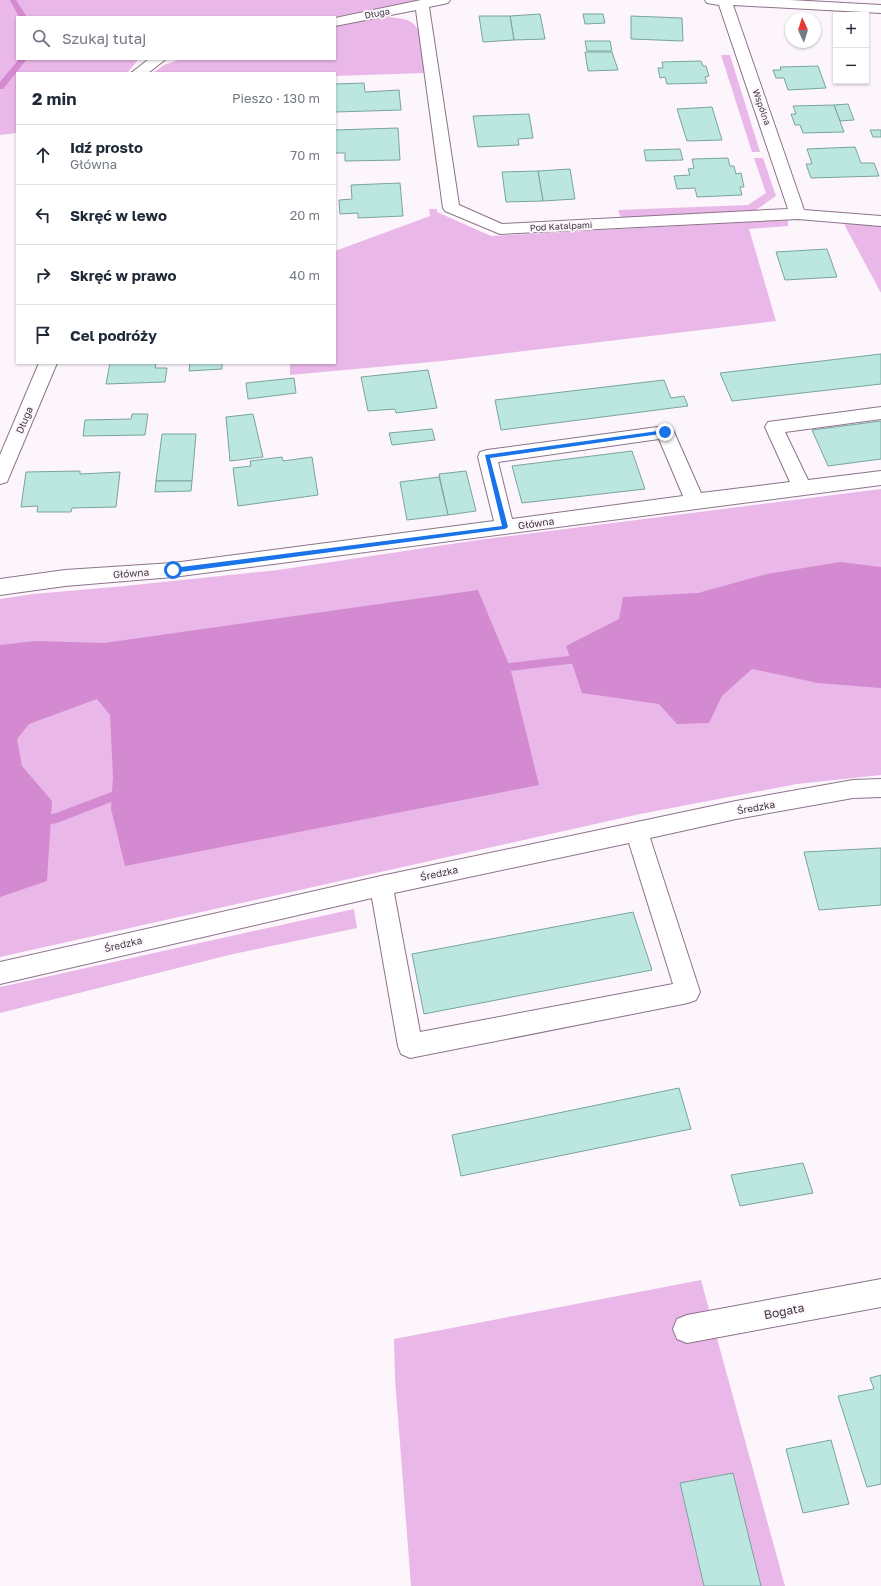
<!DOCTYPE html>
<html lang="pl">
<head>
<meta charset="utf-8">
<style>
	:root { --surface:#fff; --page:#f2f2f3; --text:#1f2937; --muted:#747a83; --line:#e0e1e3 }
	body { margin:0; font-family:"Golos Text",sans-serif; background:var(--page); color:var(--text) }
	.controls { position:absolute; right:12px; top:12px; display:grid; overflow:hidden; border-radius:0px; box-shadow:0 1px 3px #0004 }
	.controls button { width:36px; height:36px; display:grid; place-items:center; padding:0; border:0; border-bottom:1px solid var(--line); background:var(--surface); color:var(--text); font:20px sans-serif }
	.compass { position:absolute; left:785px; top:12px; width:36px; height:36px; border-radius:50%; background:var(--surface); box-shadow:0 1px 3px #0004; rotate:356deg }
	.stop { position:absolute; width:12px; height:12px; margin:-9px; border:3px solid #1a73e8; border-radius:50%; background:#fff }
	.stop.end { background:#1a73e8; border-color:#fff; box-shadow:0 1px 4px #0008 }
	.list { margin:0; padding:0; list-style:none }
	h2 { display:flex; justify-content:space-between; align-items:center; height:52px; margin:0; padding:0 16px; font-size:17px }
	h2 small { font-size:13px; font-weight:400; color:var(--muted) }
	.list li { display:grid; grid-template-columns:26px 1fr auto; gap:12px; align-items:center; box-sizing:border-box; height:60px; padding:0 16px; border-top:1px solid var(--line) }
	.list b { display:block; font-size:15px; white-space:nowrap }
	.list p { margin:0; font-size:13px; white-space:nowrap; color:var(--muted) }
	.list em { font-size:13px; font-style:normal; color:var(--muted) }
	.icon { flex:none; width:22px; height:22px; fill:none; stroke:currentColor; stroke-width:2; stroke-linecap:round; stroke-linejoin:round }
	.map { position:relative; flex:none; width:881px; height:1586px; overflow:hidden }
	.search { position:absolute; background:var(--surface); box-shadow:0 1px 3px #0004; left:16px; top:16px; width:320px; height:44px; display:flex; align-items:center; gap:10px; box-sizing:border-box; padding:0 14px; border-radius:0px; color:var(--muted); font-size:15px }
	.panel { position:absolute; background:var(--surface); box-shadow:0 1px 3px #0004; left:16px; top:72px; width:320px; height:292px; border-radius:0px }
	.map>svg:first-child { display:block }
	.green { fill:#eab8e8 }
	.water { fill:#d38ad1 }
	.lines { fill:none; stroke-linecap:round; stroke-linejoin:round }
	.stream { fill:#d38ad1; fill-rule:evenodd }
	.building { fill:#bce7e0; stroke:#7aa39e }
	.minor-casing { stroke:#8c738a; stroke-width:2 }
	.minor { fill:#fff; fill-rule:evenodd }
	.route { fill:#1a73e8 }
	.labels { text-anchor:middle; dominant-baseline:central; stroke-width:4; stroke-linejoin:round; paint-order:stroke }
	.far-street-label { font-size:9px; fill:#3f353f; stroke:#fcf6fc }
	.street-label { font-size:10px; fill:#3f353f; stroke:#fcf6fc }
	.near-street-label { font-size:12px; fill:#3f353f; stroke:#fcf6fc }
</style>
</head>
<body>
<div class="map">
<svg width="881" height="1586" viewBox="0 0 881 1586">
	<rect width="100%" height="100%" fill="#fcf6fc"/>
	<g class="green">
		<path d="M0,0H420L334,17H17V59H139L127,73H17V133L0,135Z"/>
		<path d="M388,17C394,18 401,18 407,20C426,27 423,56 424,73L335,76V73H153L164,65L181,59H335V26L375,18Z"/>
		<path d="M721,55H730L760,152H752Z"/>
		<path d="M754,158H763L776,196L756,210L621,218L618,210L748,205L766,193Z"/>
		<path d="M429,209H437V212L491,236L788,220V226L749,229L776,321L442,361L290,375V363H335V251L430,216Z"/>
		<path d="M845,223L881,226V293L845,226Z"/>
		<path d="M881,489V775L797,784L640,814L0,957V599L33,594L125,586L278,570L478,540Z"/>
		<path d="M354,909L357,928L229,955L0,1013V987Z"/>
		<path d="M701,1280L785,1586H411L395,1379L394,1339Z"/>
	</g>
	<g class="water">
		<path d="M840,562L881,567V688L818,683L752,669L722,696L709,723L677,724L659,704L582,693L566,646L619,619L623,597L698,593L767,574Z"/>
		<path d="M478,590L510,667L539,785L125,866L111,809L113,777L110,715L97,699L29,724L17,739L22,766L52,801L47,881L0,897V645L35,641L104,643Z"/>
	</g>
	<g class="lines">
		<g class="stream">
			<path d="M10,0H16L27,17H19Z"/>
			<path d="M19,59H27L3,89H0V82Z"/>
			<path d="M585,654L589,655L590,658L589,661L585,662L510,671L497,675L493,674L492,671L493,668L510,663Z"/>
			<path d="M125,787L129,789L130,792L129,795L57,823L36,827L32,825L30,822L32,819L56,813Z"/>
		</g>
	</g>
	<g class="building">
		<path d="M540,14L545,39L514,40L510,16Z"/>
		<path d="M583,14H603L605,23L585,24Z"/>
		<path d="M479,16H510L514,40L483,42Z"/>
		<path d="M631,16L682,18L683,41L631,39Z"/>
		<path d="M585,41H610L612,51H587Z"/>
		<path d="M585,52H612L618,70L588,71Z"/>
		<path d="M701,61L703,66H706L709,76L705,77L707,83L667,84L665,77L660,78L658,68H663L662,62Z"/>
		<path d="M818,66L826,88L788,90L784,78H776L773,70H781L780,67Z"/>
		<path d="M364,83L365,92L399,90L401,110L335,112V84Z"/>
		<path d="M848,104L854,120L840,121L834,105Z"/>
		<path d="M834,105L844,132L803,133L800,125H795L791,114H796L793,106Z"/>
		<path d="M712,107L722,140L687,141L677,109Z"/>
		<path d="M529,114L533,138L518,139L519,145L478,147L473,116Z"/>
		<path d="M398,128L400,160L345,161V153H335V130Z"/>
		<path d="M870,130H881V137H873Z"/>
		<path d="M855,147L861,163H874L879,176L811,178L806,164H812L807,149Z"/>
		<path d="M680,149L683,160L646,161L644,150Z"/>
		<path d="M728,158L730,166H734L736,174L741,173L744,187H740L742,195L697,197L695,188L677,189L674,176L690,175L688,169L694,168L692,159Z"/>
		<path d="M570,169L575,199L543,201L538,171Z"/>
		<path d="M538,171L543,201L506,202L502,172Z"/>
		<path d="M400,183L403,216L358,218V213L340,214L339,200L352,199L351,185Z"/>
		<path d="M827,249L837,277L785,280L776,252Z"/>
		<path d="M881,354V384L732,401L720,373Z"/>
		<path d="M110,363H156L155,368H167L165,382L106,384Z"/>
		<path d="M190,363H222V369L189,371Z"/>
		<path d="M428,370L437,408L396,413L395,409L368,411L361,377Z"/>
		<path d="M294,378L296,393L248,399L246,383Z"/>
		<path d="M664,380L671,398L684,396L688,406L501,430L495,400Z"/>
		<path d="M132,414H148L145,435L83,436L85,420L131,419Z"/>
		<path d="M253,414L263,457L230,461L226,417Z"/>
		<path d="M881,421V459L828,466L812,430Z"/>
		<path d="M432,429L435,440L392,445L389,433Z"/>
		<path d="M162,434H196L192,481H156Z"/>
		<path d="M632,451L645,489L522,503L512,466Z"/>
		<path d="M282,457L283,461L312,457L318,495L238,506L233,468L251,466L250,461Z"/>
		<path d="M80,471V474L120,472L116,507L72,508L71,512H37L38,506L21,507L26,472Z"/>
		<path d="M466,471L476,511L448,515L439,474Z"/>
		<path d="M439,477L448,515L407,520L400,482Z"/>
		<path d="M156,481H192L191,491L155,492Z"/>
		<path d="M881,848V905L819,910L804,852Z"/>
		<path d="M633,912L652,970L424,1014L412,954Z"/>
		<path d="M679,1088L691,1129L461,1176L452,1135Z"/>
		<path d="M803,1163L813,1193L740,1206L731,1175Z"/>
		<path d="M881,1375V1484L867,1487L838,1396L874,1389L870,1378Z"/>
		<path d="M831,1440L849,1504L803,1513L786,1449Z"/>
		<path d="M733,1473L761,1586H704L680,1483Z"/>
	</g>
	<g class="lines">
		<g class="minor-casing">
			<g id="minor">
				<path d="M421,0H450L448,3L429,7L459,205L502,224L788,209L719,5L707,3L705,0H790L881,5V13L733,5L804,210L881,216V226L798,219L500,234L445,211L443,208L416,10L335,26V18Z"/>
				<path d="M149,59H166L148,73H131Z"/>
				<path d="M39,363H57L9,477L7,482L0,484V455Z"/>
				<path d="M881,407V419L785,432L808,480L881,471V485L173,577L65,586L0,595V579L65,570L173,563L494,521L478,457L480,452L487,450L665,426L671,427L674,432L701,493L790,482L765,427L768,422ZM659,439L683,496L512,519L498,462Z"/>
				<path d="M881,779V797L853,798L736,819L650,838L700,992L696,1000L688,1003L410,1058L401,1054L398,1046L372,898L0,984V962L381,876L736,801L853,780ZM629,843L673,984L420,1032L394,893Z"/>
				<path d="M881,1279V1307L687,1343L677,1339L673,1329L677,1319L687,1315Z"/>
			</g>
		</g>
		<use href="#minor" class="minor"/>
	</g>
	<path class="route" d="M665,430H667V433L490,458L508,527L505,529L173,573L170,570L173,568L502,526L485,455Z"/>
	<g class="labels">
		<g class="far-street-label">
			<text transform="translate(377 13) rotate(-11)">Długa</text>
			<text transform="translate(762 107) rotate(71)">Wspólna</text>
			<text transform="translate(561 226) rotate(-3)">Pod Katalpami</text>
		</g>
		<g class="street-label">
			<text transform="translate(24 420) rotate(-67)">Długa</text>
			<text transform="translate(536 523) rotate(-8)">Główna</text>
			<text transform="translate(131 573) rotate(-4)">Główna</text>
			<text transform="translate(756 807) rotate(-10)">Średzka</text>
			<text transform="translate(439 873) rotate(-12)">Średzka</text>
			<text transform="translate(123 944) rotate(-13)">Średzka</text>
		</g>
		<g class="near-street-label">
			<text transform="translate(784 1311) rotate(-11)">Bogata</text>
		</g>
	</g>
</svg>
<div class="controls">
<button>+</button>
<button>−</button>
</div>
<svg class="compass" viewBox="-18 -18 36 36"><path d="M0-13l5 13h-10z" fill="#e53935"/><path d="M0 13l5-13h-10z" fill="#747a83"/></svg>
<div class="stop" style="left:173px;top:570px"></div>
<div class="stop end" style="left:665px;top:432px"></div>
<div class="search"><svg class="icon" aria-label="search" viewBox="0 0 24 24"><circle cx="10" cy="10" r="6"/><path d="M15 15l6 6"/></svg>Szukaj tutaj</div>
<section class="panel">
<h2>2 min<small>Pieszo · 130 m</small></h2>
<ul class="list">
<li><svg class="icon" aria-label="ahead" viewBox="0 0 24 24"><path d="M12 20V5M6 11l6-6 6 6"/></svg><div><b>Idź prosto</b><p>Główna</p></div><em>70 m</em></li>
<li><svg class="icon" aria-label="left" viewBox="0 0 24 24"><path d="M17 20v-9H6M10 6l-5 5 5 5"/></svg><div><b>Skręć w lewo</b></div><em>20 m</em></li>
<li><svg class="icon" aria-label="right" viewBox="0 0 24 24"><path d="M7 20v-9h11M14 6l5 5-5 5"/></svg><div><b>Skręć w prawo</b></div><em>40 m</em></li>
<li><svg class="icon" aria-label="arrive" viewBox="0 0 24 24"><path d="M6 21V4h12l-3 4 3 4H6"/></svg><div><b>Cel podróży</b></div></li>
</ul>
</section>
</div>
</body>
</html>
